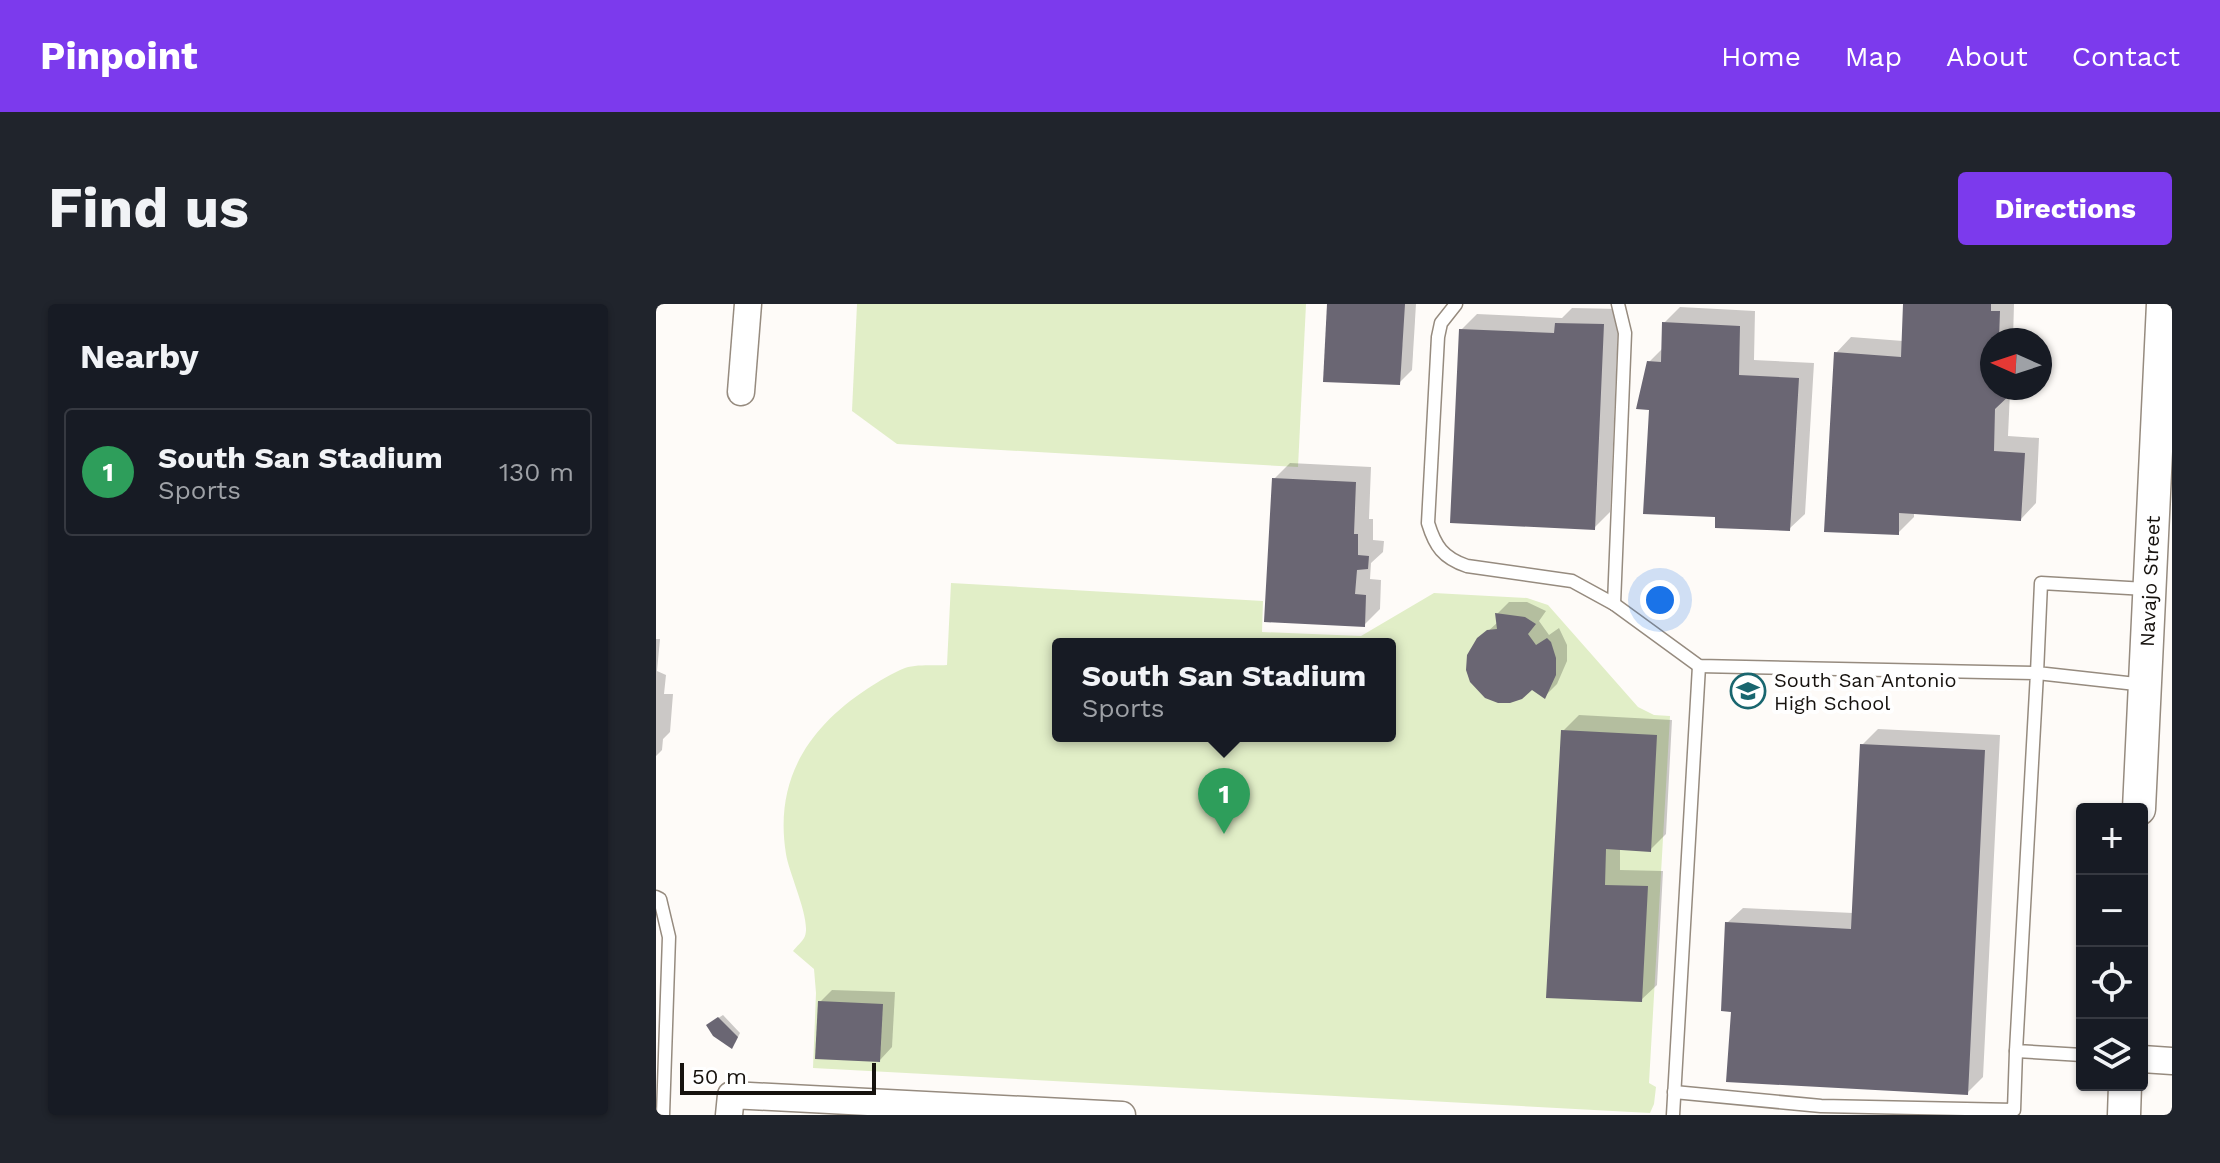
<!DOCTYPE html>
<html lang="en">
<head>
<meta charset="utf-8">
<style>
	:root { --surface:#171b24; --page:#20242c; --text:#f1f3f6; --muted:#9ea1a6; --line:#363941; --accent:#7c3aed }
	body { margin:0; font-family:"Work Sans",sans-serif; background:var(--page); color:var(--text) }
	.controls { position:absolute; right:24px; bottom:24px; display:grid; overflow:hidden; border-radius:8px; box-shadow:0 2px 6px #0004 }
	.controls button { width:72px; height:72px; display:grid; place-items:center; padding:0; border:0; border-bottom:2px solid var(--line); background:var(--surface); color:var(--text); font:40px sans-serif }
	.compass { position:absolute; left:1324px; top:24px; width:72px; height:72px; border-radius:50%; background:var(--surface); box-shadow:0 2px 6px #0004; rotate:273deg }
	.scale { position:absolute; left:24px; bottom:20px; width:196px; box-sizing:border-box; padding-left:8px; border:4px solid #16120e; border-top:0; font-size:22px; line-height:28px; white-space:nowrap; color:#16120e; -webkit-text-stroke:6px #fff; paint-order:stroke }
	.you { position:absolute; left:1004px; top:296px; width:28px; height:28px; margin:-20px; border:6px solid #fff; border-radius:50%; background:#1a73e8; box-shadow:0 0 0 12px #1a73e833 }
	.badge { display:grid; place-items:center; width:52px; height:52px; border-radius:50%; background:var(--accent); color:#fff; font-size:26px; font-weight:700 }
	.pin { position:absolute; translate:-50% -66px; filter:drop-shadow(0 2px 4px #0008) }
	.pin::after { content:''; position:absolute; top:42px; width:28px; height:24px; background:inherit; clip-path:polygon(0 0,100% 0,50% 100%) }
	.popup { position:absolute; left:396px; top:334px; width:344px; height:104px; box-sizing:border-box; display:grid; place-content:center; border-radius:8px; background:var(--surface); filter:drop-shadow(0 2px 6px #0005); font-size:26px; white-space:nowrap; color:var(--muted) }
	.popup b { font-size:30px; color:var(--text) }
	.popup::after { content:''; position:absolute; left:50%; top:100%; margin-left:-16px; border:16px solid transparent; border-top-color:var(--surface) }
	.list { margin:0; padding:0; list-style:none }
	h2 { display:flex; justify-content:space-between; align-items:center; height:104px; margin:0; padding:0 32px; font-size:34px }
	h2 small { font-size:26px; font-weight:400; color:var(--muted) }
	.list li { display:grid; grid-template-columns:52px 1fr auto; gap:24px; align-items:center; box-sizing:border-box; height:128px; margin:0 16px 16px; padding:0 16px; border:2px solid var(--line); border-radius:8px }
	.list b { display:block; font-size:30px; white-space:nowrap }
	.list p { margin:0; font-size:26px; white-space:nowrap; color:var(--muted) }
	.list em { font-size:26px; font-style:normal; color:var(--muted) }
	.icon { flex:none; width:44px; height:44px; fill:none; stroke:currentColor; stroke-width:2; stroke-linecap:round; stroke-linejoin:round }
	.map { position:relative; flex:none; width:1516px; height:811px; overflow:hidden; border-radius:8px }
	header { display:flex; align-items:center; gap:48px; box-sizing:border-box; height:112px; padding:0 40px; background:var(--accent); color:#fff }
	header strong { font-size:38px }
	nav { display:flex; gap:44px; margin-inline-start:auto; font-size:28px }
	.intro { display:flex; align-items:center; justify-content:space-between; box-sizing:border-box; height:192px; padding:0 48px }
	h1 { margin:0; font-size:56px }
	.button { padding:20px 36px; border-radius:8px; background:var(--accent); color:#fff; font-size:28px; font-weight:700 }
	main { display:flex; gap:48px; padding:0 48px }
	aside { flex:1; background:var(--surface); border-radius:8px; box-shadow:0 2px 6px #0004 }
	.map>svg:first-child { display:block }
	.green { fill:#e1eec7; fill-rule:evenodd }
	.shadow { fill:#0003 }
	.building { fill:#6a6673 }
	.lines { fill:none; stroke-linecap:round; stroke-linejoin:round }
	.service-casing { stroke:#968b7f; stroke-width:15 }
	.minor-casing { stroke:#968b7f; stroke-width:29 }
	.tertiary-casing { stroke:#968b7f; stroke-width:35 }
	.service { stroke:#fff; stroke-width:12 }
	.minor { stroke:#fff; stroke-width:26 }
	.tertiary { stroke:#fff; stroke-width:32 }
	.labels { text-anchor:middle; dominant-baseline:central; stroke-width:8; stroke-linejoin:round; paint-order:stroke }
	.street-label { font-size:20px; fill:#16120e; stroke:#fff }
	.poi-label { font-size:20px; fill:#16120e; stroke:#fff; text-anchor:start }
</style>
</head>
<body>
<header>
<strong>Pinpoint</strong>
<nav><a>Home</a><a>Map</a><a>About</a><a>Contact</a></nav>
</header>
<div class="intro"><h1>Find us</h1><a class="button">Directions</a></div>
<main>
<aside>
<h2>Nearby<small></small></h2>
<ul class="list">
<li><span class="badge" style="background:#2e9e5b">1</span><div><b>South San Stadium</b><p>Sports</p></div><em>130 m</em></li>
</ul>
</aside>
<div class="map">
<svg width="1516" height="811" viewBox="0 0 1516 811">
	<rect width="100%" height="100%" fill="#fefbf8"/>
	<g class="green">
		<path d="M201,0H650L642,163L241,140L196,107Z"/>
		<path d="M295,279L607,297L606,328L705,332L778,289L871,294L892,301L982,403L998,411L1014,412L993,779L1000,783L998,800L994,809L157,764L160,689L158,665L137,647C140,643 147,637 149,632C155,615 133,570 130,550C118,476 152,424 211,385C222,378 236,369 249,364C261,360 278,362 291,361ZM402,340H734V432H402Z"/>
	</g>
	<g class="shadow">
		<path d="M673,0H760L756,66L743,79Z"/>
		<path d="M1249,0H1358L1357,36H1336V84H1358L1354,88L1352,132L1383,134L1380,199L1365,215L1258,208V213L1242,229L1180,49L1195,33L1247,37Z"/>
		<path d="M1024,3L1099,7L1098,56L1158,59L1149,210L1133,225L1061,211L995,104L993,58L1007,44L1008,19Z"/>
		<path d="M916,4L963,5L954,208L938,224L805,26L821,10L906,14Z"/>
		<path d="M634,159L715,163L713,215H717V236L728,237L727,248L715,259L714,275L725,276L724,305L708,321L618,175Z"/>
		<path d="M853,298H871L890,307L883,317L893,331L903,324L911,341V357L901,380L889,392L829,330L842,318L841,310Z"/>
		<path d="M0,335H4L1,367L10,371L8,390H17L14,428L7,435L6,446L0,452Z"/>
		<path d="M923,411L1016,416L1010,530L994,546L964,544V566L1007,567L1001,681L985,696L892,692L907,427Z"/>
		<path d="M1222,425L1344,431L1327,773L1311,789L1077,706L1071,619L1087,604L1197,609L1206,441Z"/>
		<path d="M176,686L239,688L236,743L224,756L164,698Z"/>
		<path d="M67,711L84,729L79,739L56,718Z"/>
	</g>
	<g class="building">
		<path d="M671,0H749L744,81L667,78Z"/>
		<path d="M1247,0H1335V7H1344L1343,36H1336V84H1354L1357,88L1339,105L1338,147L1369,149L1365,217L1243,209V231L1168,228L1178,48L1245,53Z"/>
		<path d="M1006,18L1084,22L1083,71L1143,74L1134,227L1059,224V213L987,210L993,106L980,105L991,57L1005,58Z"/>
		<path d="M899,19L948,20L939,226L794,219L803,25L898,29Z"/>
		<path d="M616,174L700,178L698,230H702V251L713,252L712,265L701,266L699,290L710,291L709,323L608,318Z"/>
		<path d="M839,309L869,313L880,320L872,330L880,341L891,334L895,338L900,354V371L889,395L876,386L866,395L854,399H842L829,394L814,378L810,366L811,351L821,334L831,326L841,325Z"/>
		<path d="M905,426L1001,431L995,548L950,545L949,581L992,582L986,698L890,694Z"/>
		<path d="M1204,440L1329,446L1312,791L1070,778L1075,708L1065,707L1069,618L1195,625Z"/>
		<path d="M162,697L227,700L224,758L159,755Z"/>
		<path d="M62,713L82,733L76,745L57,732L50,721Z"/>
	</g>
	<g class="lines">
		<g class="service-casing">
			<g id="service">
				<path d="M800,0L785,19L782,33L772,219C779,242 787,254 811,262L916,277L958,300L1043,362L1381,369L1360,747L1426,751"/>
				<path d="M958,300L969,29L962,0"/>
				<path d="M1489,381L1381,369L1385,279L1490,285"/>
				<path d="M0,593L4,595L13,633L7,811"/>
				<path d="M1018,788L1165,802L1358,806L1360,747"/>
				<path d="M1017,811L1043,362"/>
			</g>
		</g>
		<g class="minor-casing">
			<g id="minor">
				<path d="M85,88L92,0"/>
				<path d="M1486,755L1516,757"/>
				<path d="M73,811L75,791L466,811"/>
			</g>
		</g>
		<g class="tertiary-casing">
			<g id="tertiary">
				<path id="s1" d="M1483,505L1507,0"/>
				<path d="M1468,811L1469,781"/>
			</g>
		</g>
		<use href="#service" class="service"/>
		<use href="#minor" class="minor"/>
		<use href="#tertiary" class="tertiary"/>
	</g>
	<defs>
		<g id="school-ring" transform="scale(1.8)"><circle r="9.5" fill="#fff" stroke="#19666f" stroke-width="1.5"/><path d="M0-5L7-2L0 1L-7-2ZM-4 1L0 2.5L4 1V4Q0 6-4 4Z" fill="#19666f"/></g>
	</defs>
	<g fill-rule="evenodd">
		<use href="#school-ring" x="1092" y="387"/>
	</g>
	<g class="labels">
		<g class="street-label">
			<text stroke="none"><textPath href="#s1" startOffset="228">Navajo Street</textPath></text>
		</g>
		<g class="poi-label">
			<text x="1118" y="376">South San Antonio<tspan x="1118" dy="23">High School</tspan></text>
		</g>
	</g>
</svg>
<div class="controls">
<button>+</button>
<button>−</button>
<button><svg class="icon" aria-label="locate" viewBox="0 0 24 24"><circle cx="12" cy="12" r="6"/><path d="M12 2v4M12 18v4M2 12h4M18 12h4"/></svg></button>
<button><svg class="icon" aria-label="layers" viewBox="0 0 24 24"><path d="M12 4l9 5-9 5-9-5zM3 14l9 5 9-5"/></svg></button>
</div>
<svg class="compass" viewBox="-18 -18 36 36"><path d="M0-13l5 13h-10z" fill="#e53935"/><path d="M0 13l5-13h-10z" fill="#9ea1a6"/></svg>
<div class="scale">50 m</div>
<div class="you"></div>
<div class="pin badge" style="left:568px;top:530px;background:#2e9e5b">1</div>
<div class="popup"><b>South San Stadium</b>Sports</div>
</div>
</main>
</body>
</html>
